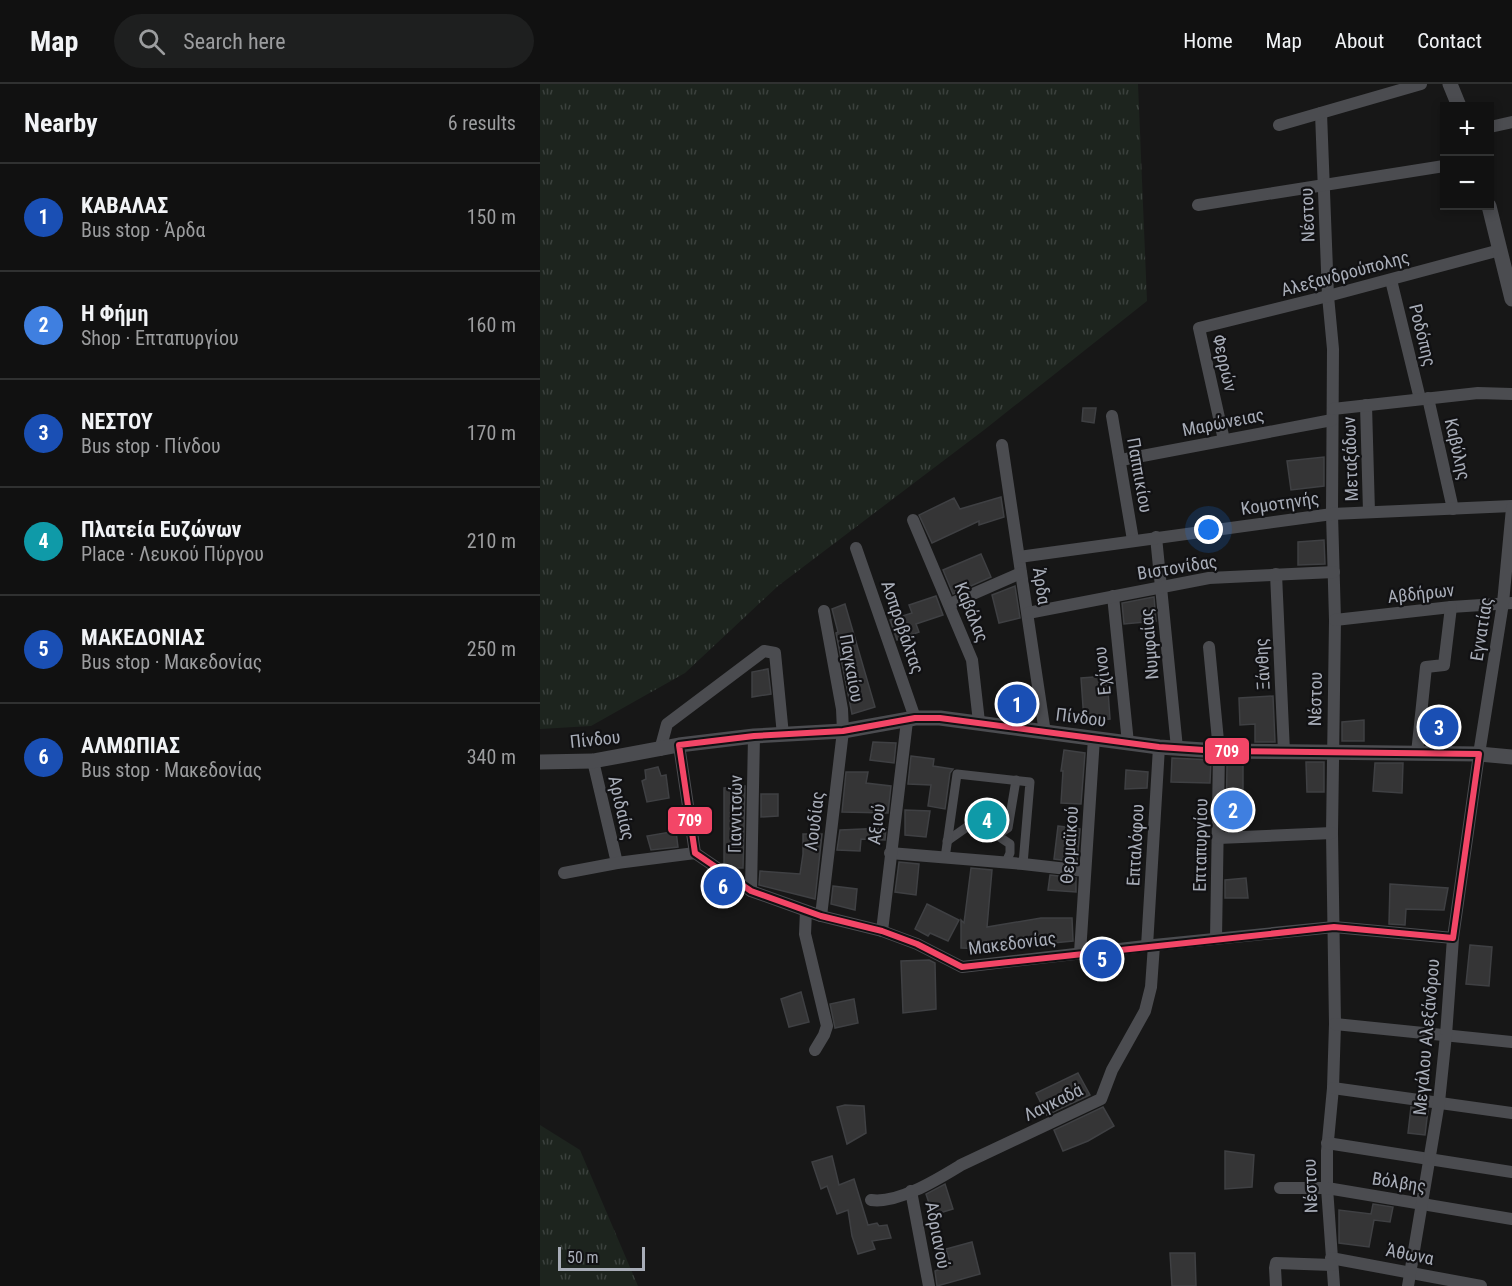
<!DOCTYPE html>
<html lang="en">
<head>
<meta charset="utf-8">
<style>
	:root { --surface:#111; --page:#1e1f1f; --text:#f1f3f6; --muted:#9c9d9f; --line:#303131; --accent:#b45309 }
	body { margin:0; font-family:"Roboto Condensed",sans-serif; background:var(--page); color:var(--text) }
	.controls { position:absolute; right:18px; top:18px; display:grid; overflow:hidden; border-radius:0px; box-shadow:0 3px 9px #0003 }
	.controls button { width:54px; height:54px; display:grid; place-items:center; padding:0; border:0; border-bottom:2px solid var(--line); background:var(--surface); color:var(--text); font:30px sans-serif }
	.scale { position:absolute; left:18px; bottom:15px; width:87px; box-sizing:border-box; padding-left:6px; border:3px solid #a8adb8; border-top:0; font-size:16px; line-height:21px; white-space:nowrap; color:#a8adb8; -webkit-text-stroke:4px #111113; paint-order:stroke }
	.you { position:absolute; left:669px; top:446px; width:21px; height:21px; margin:-15px; border:4px solid #fff; border-radius:50%; background:#1a73e8; box-shadow:0 0 0 9px #1a73e833 }
	.badge { display:grid; place-items:center; width:39px; height:39px; border-radius:50%; background:var(--accent); color:#fff; font-size:20px; font-weight:700 }
	.pin { position:absolute; translate:-50% -50%; border:3px solid #fff; box-shadow:0 2px 6px #0006 }
	.list { margin:0; padding:0; list-style:none }
	h2 { display:flex; justify-content:space-between; align-items:center; height:78px; margin:0; padding:0 24px; font-size:26px }
	h2 small { font-size:20px; font-weight:400; color:var(--muted) }
	.list li { display:grid; grid-template-columns:39px 1fr auto; gap:18px; align-items:center; box-sizing:border-box; height:108px; padding:0 24px; border-top:2px solid var(--line) }
	.list b { display:block; font-size:22px; white-space:nowrap }
	.list p { margin:0; font-size:20px; white-space:nowrap; color:var(--muted) }
	.list em { font-size:20px; font-style:normal; color:var(--muted) }
	.icon { flex:none; width:33px; height:33px; fill:none; stroke:currentColor; stroke-width:2; stroke-linecap:round; stroke-linejoin:round }
	.map { position:relative; flex:none; width:972px; height:1202px; overflow:hidden }
	header { display:flex; align-items:center; gap:36px; box-sizing:border-box; height:84px; padding:0 30px; background:var(--surface); border-bottom:2px solid var(--line) }
	header strong { font-size:28px }
	nav { display:flex; gap:33px; margin-inline-start:auto; font-size:21px }
	.search { width:420px; height:54px; background:var(--page); display:flex; align-items:center; gap:15px; box-sizing:border-box; padding:0 21px; border-radius:33px; color:var(--muted); font-size:22px }
	main { display:flex }
	aside { flex:1; background:var(--surface) }
	.map>svg:first-child { display:block }
	.grass { fill:url(#grass-tufts) }
	.building { fill:#353536; stroke:#3f4043; stroke-width:1.5 }
	.lines { fill:none; stroke-linecap:round; stroke-linejoin:round }
	.pedestrian { stroke:#4b4c50; stroke-width:9 }
	.minor { stroke:#4b4c50; stroke-width:12 }
	.tertiary { stroke:#4b4c50; stroke-width:15 }
	.bus-1-casing { stroke:#111113; stroke-width:10 }
	.bus-1 { stroke:#f34667; stroke-width:6 }
	.labels { text-anchor:middle; dominant-baseline:central; stroke-width:4.5; stroke-linejoin:round; paint-order:stroke }
	.street-label { font-size:18px; fill:#a8adb8; stroke:#111113 }
	.line-badge { stroke:#111113; stroke-width:2 }
	.badge-label { font-size:16px; text-anchor:middle; font-weight:bold; fill:#fff }
</style>
</head>
<body>
<header>
<strong>Map</strong>
<div class="search"><svg class="icon" aria-label="search" viewBox="0 0 24 24"><circle cx="10" cy="10" r="6"/><path d="M15 15l6 6"/></svg>Search here</div>
<nav><a>Home</a><a>Map</a><a>About</a><a>Contact</a></nav>
</header>
<main>
<aside>
<h2>Nearby<small>6 results</small></h2>
<ul class="list">
<li><span class="badge" style="background:#1a4fb4">1</span><div><b>ΚΑΒΑΛΑΣ</b><p>Bus stop · Άρδα</p></div><em>150 m</em></li>
<li><span class="badge" style="background:#3f7fe0">2</span><div><b>Η Φήμη</b><p>Shop · Επταπυργίου</p></div><em>160 m</em></li>
<li><span class="badge" style="background:#1a4fb4">3</span><div><b>ΝΕΣΤΟΥ</b><p>Bus stop · Πίνδου</p></div><em>170 m</em></li>
<li><span class="badge" style="background:#0f9aa8">4</span><div><b>Πλατεία Ευζώνων</b><p>Place · Λευκού Πύργου</p></div><em>210 m</em></li>
<li><span class="badge" style="background:#1a4fb4">5</span><div><b>ΜΑΚΕΔΟΝΙΑΣ</b><p>Bus stop · Μακεδονίας</p></div><em>250 m</em></li>
<li><span class="badge" style="background:#1a4fb4">6</span><div><b>ΑΛΜΩΠΙΑΣ</b><p>Bus stop · Μακεδονίας</p></div><em>340 m</em></li>
</ul>
</aside>
<div class="map">
<svg width="972" height="1202" viewBox="0 0 972 1202">
	<defs>
		<pattern id="grass-tufts" width="24" height="20" patternUnits="userSpaceOnUse" patternTransform="scale(1.5)"><rect width="24" height="20" fill="#1d241e"/><path d="M3 7l-1-3M5 7V3M7 7l1-3M15 17l-1-3M17 17v-4M19 17l1-3" fill="none" stroke="#3b413d"/></pattern>
	</defs>
	<rect width="100%" height="100%" fill="#171717"/>
	<g class="grass">
		<path d="M0,0H598L607,217L444,346L238,502L145,589L51,642L0,645Z"/>
		<path d="M0,1041L40,1066L98,1202H0Z"/>
	</g>
	<g class="building">
		<path d="M543,324H556L554,339L542,337Z"/>
		<path d="M784,373V402L751,406L747,377Z"/>
		<path d="M461,413L464,433L439,441V437L392,459L379,431L414,414L420,425Z"/>
		<path d="M784,456L785,480L758,481V458Z"/>
		<path d="M441,470L451,493L413,510L403,486Z"/>
		<path d="M475,502L480,534L459,539L452,511Z"/>
		<path d="M396,512L403,531L376,540L379,548L357,556L350,536L372,529L369,521Z"/>
		<path d="M614,513L616,537L584,540L582,519Z"/>
		<path d="M305,520L335,623L312,630L296,549L298,548L292,525Z"/>
		<path d="M228,585L231,610L212,613V588Z"/>
		<path d="M567,592L570,635L544,637L541,594Z"/>
		<path d="M733,612L735,658H715V640L700,641L699,614Z"/>
		<path d="M824,636V657H802V638Z"/>
		<path d="M333,658L356,659L354,679L330,676Z"/>
		<path d="M524,666L545,669L541,720L521,719L523,687H521Z"/>
		<path d="M371,672L394,675L393,682L413,685L410,689L405,725L388,722L391,701L368,700Z"/>
		<path d="M632,674L671,676L670,699L631,698Z"/>
		<path d="M766,678H784V708H767Z"/>
		<path d="M835,679H863L862,709L833,707Z"/>
		<path d="M687,680H703V742L686,743Z"/>
		<path d="M118,683L121,692L126,691L129,714L107,718L102,697L106,695L105,686Z"/>
		<path d="M586,686L608,688L607,704L585,705Z"/>
		<path d="M306,688H328L326,699L351,702L348,729L302,728Z"/>
		<path d="M205,702L203,784H192L184,779V704Z"/>
		<path d="M221,710H238V732L221,733Z"/>
		<path d="M365,726L390,727L386,753L365,751Z"/>
		<path d="M518,742L540,745L537,778L514,775Z"/>
		<path d="M346,744L345,756L321,755L320,767L297,766L300,746Z"/>
		<path d="M136,747L138,763L111,766L107,752Z"/>
		<path d="M263,750H282L275,815L219,801L220,787L260,790L263,770Z"/>
		<path d="M359,778L379,780L376,811L355,808Z"/>
		<path d="M431,784L452,786L447,843L501,834H532L533,857L449,865L421,864V836L424,839Z"/>
		<path d="M510,791L536,794V808L508,806Z"/>
		<path d="M706,794L708,814H685V796Z"/>
		<path d="M850,800L908,804L904,826L866,825L865,841L849,840Z"/>
		<path d="M293,802L317,805L315,826L291,820Z"/>
		<path d="M387,820L419,836L408,857L390,849L388,852L375,845Z"/>
		<path d="M930,861L952,863L949,902L926,900Z"/>
		<path d="M389,876L395,879L396,925L363,929L361,877Z"/>
		<path d="M261,908L269,938L249,943L241,915Z"/>
		<path d="M314,915L318,939L295,944L290,920Z"/>
		<path d="M538,989L550,1011L507,1031L496,1009Z"/>
		<path d="M305,1021L324,1022L326,1049L307,1060L297,1023Z"/>
		<path d="M563,1023L574,1042L548,1057L523,1067L514,1046Z"/>
		<path d="M871,1023L888,1026L885,1051L868,1049Z"/>
		<path d="M685,1067L714,1071L712,1103L685,1105Z"/>
		<path d="M292,1072L299,1101L314,1095L328,1141L337,1139L339,1142L347,1141L351,1154L332,1157L335,1165L318,1170L312,1152L308,1126L297,1130L287,1102L281,1105L272,1078Z"/>
		<path d="M405,1100L413,1125L393,1131L386,1110Z"/>
		<path d="M833,1120L853,1123L850,1138L834,1136L829,1163L799,1159V1126L831,1130Z"/>
		<path d="M432,1158L440,1190L397,1202L395,1187L411,1181L406,1165Z"/>
		<path d="M630,1169H655L656,1202H632Z"/>
	</g>
	<g class="lines">
		<g class="pedestrian">
			<path d="M457,751L468,744L476,696"/>
			<path d="M407,757L434,738L440,740L470,760V769L466,778"/>
			<path d="M405,774L417,690L490,698L483,780"/>
		</g>
		<g class="minor">
			<path d="M781,29L788,212L793,265L792,430L795,536L792,749L795,940L793,1004L787,1067V1104L794,1202"/>
			<path d="M739,41L881,0"/>
			<path d="M950,43L972,38"/>
			<path d="M658,121L904,82"/>
			<path d="M851,196L880,315"/>
			<path d="M888,314L913,425"/>
			<path d="M826,321L829,428"/>
			<path d="M793,325L938,309L972,310"/>
			<path d="M572,332L593,456"/>
			<path d="M684,356L659,244L788,212L960,166"/>
			<path d="M462,361L505,649"/>
			<path d="M581,376L792,336"/>
			<path d="M373,436L432,576L439,638"/>
			<path d="M616,453L637,664"/>
			<path d="M316,464L375,634"/>
			<path d="M479,473L792,430L972,422"/>
			<path d="M736,490L744,668"/>
			<path d="M573,512L588,659"/>
			<path d="M410,520L481,489"/>
			<path d="M488,529L669,494L794,488"/>
			<path d="M795,536L911,523L972,519"/>
			<path d="M669,563L679,667L676,855"/>
			<path d="M139,661L155,769"/>
			<path d="M120,666L127,640L224,567L235,569L243,651"/>
			<path d="M877,669L886,583L904,581L911,523"/>
			<path d="M53,677L77,779"/>
			<path d="M678,754L792,749"/>
			<path d="M350,769L483,780L545,787"/>
			<path d="M24,789L77,779L155,769L211,807L281,832L342,847L377,860L422,883L614,861L794,843L913,854"/>
			<path d="M211,807L214,652"/>
			<path d="M266,827L265,850L287,942L284,951L275,966"/>
			<path d="M281,832L303,647L302,625L284,527"/>
			<path d="M342,847L367,637"/>
			<path d="M607,862L619,663"/>
			<path d="M540,869L554,654"/>
			<path d="M795,940L972,958"/>
			<path d="M793,1004L972,1029"/>
			<path d="M787,1059L972,1088"/>
			<path d="M740,1104H787L972,1135"/>
			<path d="M371,1107L389,1202"/>
			<path d="M331,1116C358,1120 398,1095 421,1081L561,1015L572,986L605,927L611,903L614,861"/>
			<path d="M791,1174L941,1202"/>
			<path d="M736,1202L735,1184L736,1179L792,1181"/>
			<path d="M868,1202L899,1018L906,951L913,854L939,670L963,519L972,424"/>
		</g>
		<g class="tertiary">
			<path d="M910,0L919,22"/>
			<path d="M949,122L972,215"/>
			<path d="M0,678L53,677L139,661L214,652L303,647L375,634H400L619,663L679,667L939,670L972,673"/>
		</g>
		<g class="bus-1-casing">
			<path id="bus-1" d="M375,634H400L619,663L679,667L939,670L913,854L794,843L422,883L377,860L342,847L281,832L211,807L155,769L139,661L214,652L303,647Z"/>
		</g>
		<use href="#bus-1" class="bus-1"/>
	</g>
	<g class="labels">
		<g class="street-label">
			<text transform="translate(767 131) rotate(-92)">Νέστου</text>
			<text transform="translate(805 189) rotate(-15)">Αλεξανδρούπολης</text>
			<text transform="translate(883 251) rotate(76)">Ροδόπης</text>
			<text transform="translate(685 279) rotate(77)">Φερρών</text>
			<text transform="translate(683 338) rotate(-11)">Μαρώνειας</text>
			<text transform="translate(918 365) rotate(77)">Καβύλης</text>
			<text transform="translate(810 375) rotate(-92)">Μεταξάδων</text>
			<text transform="translate(600 391) rotate(80)">Παππικίου</text>
			<text transform="translate(740 419) rotate(-8)">Κομοτηνής</text>
			<text transform="translate(637 483) rotate(-9)">Βιστονίδας</text>
			<text transform="translate(502 502) rotate(81)">Άρδα</text>
			<text transform="translate(881 509) rotate(-6)">Αβδήρων</text>
			<text transform="translate(432 528) rotate(68)">Καβάλας</text>
			<text transform="translate(363 543) rotate(71)">Ασπροβάλτας</text>
			<text transform="translate(941 545) rotate(-81)">Εγνατίας</text>
			<text transform="translate(609 560) rotate(-95)">Νυμφαίας</text>
			<text transform="translate(722 580) rotate(-93)">Ξάνθης</text>
			<text transform="translate(312 584) rotate(80)">Παγκαίου</text>
			<text transform="translate(562 587) rotate(-96)">Εχίνου</text>
			<text transform="translate(775 615) rotate(-89)">Νέστου</text>
			<text transform="translate(541 633) rotate(7)">Πίνδου</text>
			<text transform="translate(55 655) rotate(-6)">Πίνδου</text>
			<text transform="translate(82 724) rotate(77)">Αριδαίας</text>
			<text transform="translate(195 730) rotate(-89)">Γιαννιτσών</text>
			<text transform="translate(274 737) rotate(-83)">Λουδίας</text>
			<text transform="translate(336 740) rotate(-83)">Αξιού</text>
			<text transform="translate(529 761) rotate(-86)">Θερμαϊκού</text>
			<text transform="translate(595 761) rotate(-87)">Επταλόφου</text>
			<text transform="translate(660 761) rotate(-89)">Επταπυργίου</text>
			<text transform="translate(472 859) rotate(-7)">Μακεδονίας</text>
			<text transform="translate(886 953) rotate(-85)">Μεγάλου Αλεξάνδρου</text>
			<text transform="translate(513 1018) rotate(-26)">Λαγκαδά</text>
			<text transform="translate(859 1098) rotate(9)">Βόλβης</text>
			<text transform="translate(770 1102) rotate(-92)">Νέστου</text>
			<text transform="translate(398 1151) rotate(79)">Αδριανού</text>
			<text transform="translate(870 1170) rotate(11)">Άθωνα</text>
		</g>
	</g>
	<g class="line-badge">
		<rect x="664" y="653" width="46" height="28" rx="6" fill="#f34667"/>
		<rect x="127" y="722" width="46" height="29" rx="6" fill="#f34667"/>
	</g>
	<g class="badge-label">
		<text x="687" y="673">709</text>
		<text x="150" y="742">709</text>
	</g>
</svg>
<div class="controls">
<button>+</button>
<button>−</button>
</div>
<div class="scale">50 m</div>
<div class="you"></div>
<div class="pin badge" style="left:477px;top:620px;background:#1a4fb4">1</div>
<div class="pin badge" style="left:693px;top:726px;background:#3f7fe0">2</div>
<div class="pin badge" style="left:899px;top:643px;background:#1a4fb4">3</div>
<div class="pin badge" style="left:447px;top:736px;background:#0f9aa8">4</div>
<div class="pin badge" style="left:562px;top:875px;background:#1a4fb4">5</div>
<div class="pin badge" style="left:183px;top:802px;background:#1a4fb4">6</div>
</div>
</main>
</body>
</html>
